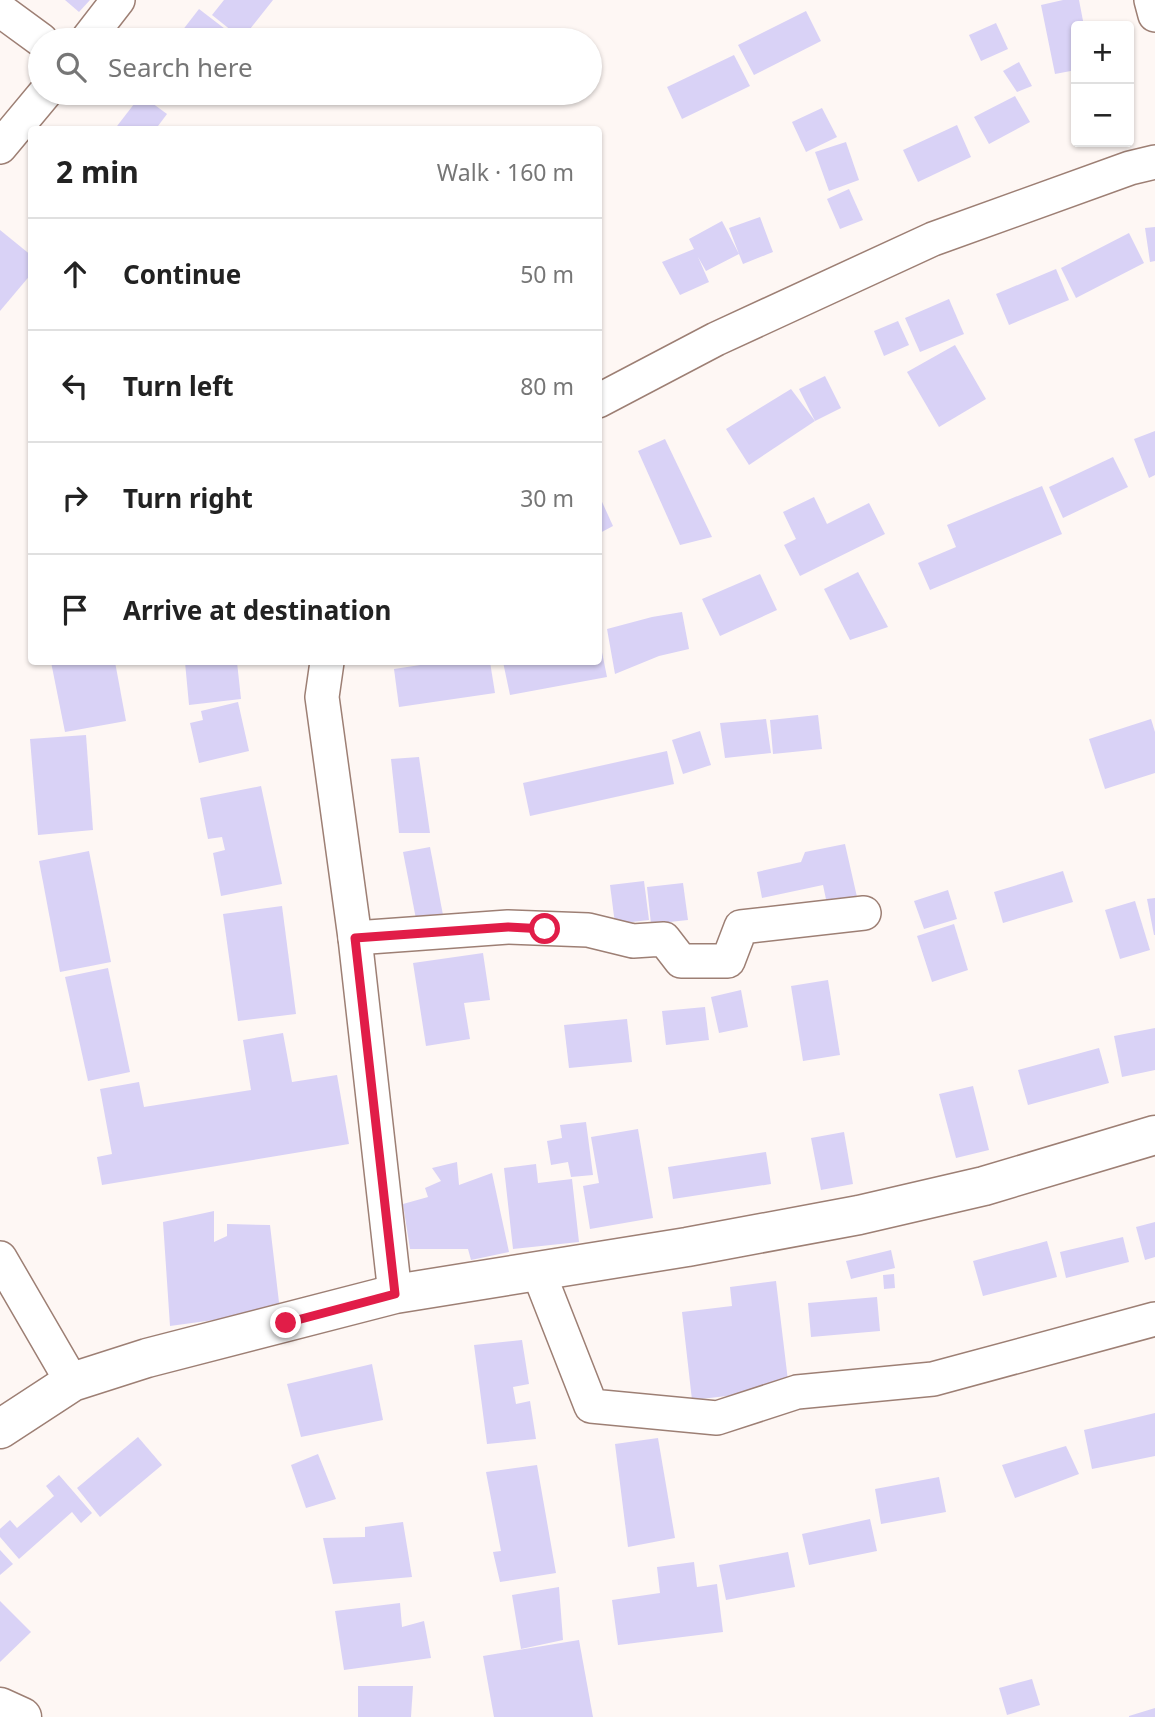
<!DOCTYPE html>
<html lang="en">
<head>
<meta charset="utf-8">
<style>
	:root { --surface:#fff; --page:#f6f6f6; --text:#222; --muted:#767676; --line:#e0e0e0 }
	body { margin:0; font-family:"Noto Sans",sans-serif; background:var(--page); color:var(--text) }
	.controls { position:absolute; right:21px; top:21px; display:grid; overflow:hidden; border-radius:7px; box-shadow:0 2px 5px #0004 }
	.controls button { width:63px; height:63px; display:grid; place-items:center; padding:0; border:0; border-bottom:2px solid var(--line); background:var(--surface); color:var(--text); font:35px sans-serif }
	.stop { position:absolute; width:21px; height:21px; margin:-16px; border:5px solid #e11d48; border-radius:50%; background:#fff }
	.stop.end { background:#e11d48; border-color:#fff; box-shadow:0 2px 7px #0008 }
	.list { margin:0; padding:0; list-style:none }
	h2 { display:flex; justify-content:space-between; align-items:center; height:91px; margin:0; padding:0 28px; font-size:30px }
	h2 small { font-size:23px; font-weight:400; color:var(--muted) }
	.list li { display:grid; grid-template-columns:46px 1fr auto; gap:21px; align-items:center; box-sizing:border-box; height:112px; padding:0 28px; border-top:2px solid var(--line) }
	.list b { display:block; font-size:26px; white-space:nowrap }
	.list em { font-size:23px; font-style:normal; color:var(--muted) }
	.icon { flex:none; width:38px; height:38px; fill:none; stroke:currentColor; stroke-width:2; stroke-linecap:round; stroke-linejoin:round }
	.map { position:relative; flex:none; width:1155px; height:1717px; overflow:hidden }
	.search { position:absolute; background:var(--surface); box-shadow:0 2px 5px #0004; left:28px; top:28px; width:574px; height:77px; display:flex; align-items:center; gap:18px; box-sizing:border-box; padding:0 24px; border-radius:38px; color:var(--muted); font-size:26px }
	.panel { position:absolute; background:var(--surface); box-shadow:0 2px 5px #0004; left:28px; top:126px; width:574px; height:539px; border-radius:7px }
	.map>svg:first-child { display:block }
	.building { fill:#d9d2f6 }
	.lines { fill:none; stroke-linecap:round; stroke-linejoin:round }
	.minor-casing { stroke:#9d7f74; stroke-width:36 }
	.tertiary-casing { stroke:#9d7f74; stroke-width:41 }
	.secondary-casing { stroke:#9d7f74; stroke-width:41 }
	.minor { stroke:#fff; stroke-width:33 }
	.tertiary { stroke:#fff; stroke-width:38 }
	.secondary { stroke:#fff; stroke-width:38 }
	.route { stroke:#e11d48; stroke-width:9 }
</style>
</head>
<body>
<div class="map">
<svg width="1155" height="1717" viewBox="0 0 1155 1717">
	<rect width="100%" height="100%" fill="#fef7f4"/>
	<g class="building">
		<path d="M65,0H90L79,12Z"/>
		<path d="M224,0H273L242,39L212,15Z"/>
		<path d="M1063,0H1079L1084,26H1076V70L1055,74L1041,5Z"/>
		<path d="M199,9L229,32L223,40H175Z"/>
		<path d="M806,11L821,41L754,75L738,45Z"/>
		<path d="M996,23L1008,49L981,61L969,35Z"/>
		<path d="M734,55L750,86L682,119L667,87Z"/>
		<path d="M1019,62L1032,86L1017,92L1003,71Z"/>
		<path d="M162,93H182L174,102Z"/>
		<path d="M141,95L167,114L155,130H114Z"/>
		<path d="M1015,96L1030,122L989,144L974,117Z"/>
		<path d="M822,108L837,137L806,152L792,122Z"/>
		<path d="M957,125L971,157L918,182L903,150Z"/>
		<path d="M846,142L859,180L829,191L815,152Z"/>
		<path d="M849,189L863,220L840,229L827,199Z"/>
		<path d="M760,217L773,252L743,264L739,254L706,271L698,257L709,282L680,295L662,262L694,249L689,239L722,221L739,254L729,228Z"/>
		<path d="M1155,227V261L1150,262L1145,228Z"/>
		<path d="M0,230L32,256V273L0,311Z"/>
		<path d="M1129,233L1144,263L1076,298L1061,268Z"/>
		<path d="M1056,269L1069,300L1009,325L996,294Z"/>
		<path d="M949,299L964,334L920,352L905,318Z"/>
		<path d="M898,321L909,345L884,356L874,331Z"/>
		<path d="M955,345L986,399L939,427L907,372Z"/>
		<path d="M825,376L841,408L815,421L799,389Z"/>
		<path d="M791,389L815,421L749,465L726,429Z"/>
		<path d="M1155,431V475L1149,478L1134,439Z"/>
		<path d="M665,439L712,537L680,545L638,451Z"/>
		<path d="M1113,457L1128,487L1063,518L1049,487Z"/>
		<path d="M1042,486L1062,534L930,590L918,563L956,547L947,525Z"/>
		<path d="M598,493L613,526L598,534Z"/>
		<path d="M814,497L827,524L869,503L885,534L800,576L784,545L796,539L783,512Z"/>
		<path d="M858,572L888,627L850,640L824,589Z"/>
		<path d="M760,574L777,610L720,636L702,599Z"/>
		<path d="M682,612L689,649L659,656L615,674L607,629L652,617Z"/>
		<path d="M598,642H600L607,677L510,695L503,662H598Z"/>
		<path d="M51,662H115L126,721L65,732Z"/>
		<path d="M185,662H237L241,699L189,705Z"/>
		<path d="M440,662H490L495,693L399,707L394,669Z"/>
		<path d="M238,702L249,751L199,763L190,723L203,720L201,711Z"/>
		<path d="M818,715L822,749L773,754L770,720Z"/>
		<path d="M766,719L771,753L725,758L720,723Z"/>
		<path d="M1151,719L1155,732V773L1105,789L1089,739Z"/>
		<path d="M700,731L711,765L683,774L672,740Z"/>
		<path d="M86,735L93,830L38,835L30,739Z"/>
		<path d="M667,751L674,784L530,816L523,783Z"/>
		<path d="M419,757L430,833H399L391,759Z"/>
		<path d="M261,786L282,884L221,896L213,853L225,850L222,837L208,839L200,798Z"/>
		<path d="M845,844L857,897L827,904L823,885L762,898L757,872L801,862L805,852Z"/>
		<path d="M430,847L443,915L416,919L403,852Z"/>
		<path d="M89,851L111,962L60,972L39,861Z"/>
		<path d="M1063,871L1073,902L1003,923L994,892Z"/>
		<path d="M644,881L649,920L615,924L610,885Z"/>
		<path d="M683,883L688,920L651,924L647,887Z"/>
		<path d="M948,890L957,919L924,929L914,901Z"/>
		<path d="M1155,898V935H1154L1147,899Z"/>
		<path d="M1135,901L1150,950L1120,959L1105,910Z"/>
		<path d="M282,906L296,1014L238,1021L223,914Z"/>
		<path d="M954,924L968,970L932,982L917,936Z"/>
		<path d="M483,953L490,1000L464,1003L470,1039L426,1046L413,963Z"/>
		<path d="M108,968L130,1072L88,1081L65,977Z"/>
		<path d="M828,980L840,1055L803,1061L791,986Z"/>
		<path d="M741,990L748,1027L719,1033L711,997Z"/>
		<path d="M705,1007L709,1040L666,1045L662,1011Z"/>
		<path d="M627,1019L632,1062L569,1068L564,1025Z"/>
		<path d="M1155,1028V1070L1122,1077L1114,1036Z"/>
		<path d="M283,1033L292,1082L337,1075L349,1144L102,1185L97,1157L112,1154L100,1089L139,1082L144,1107L251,1090L243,1040Z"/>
		<path d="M1099,1048L1109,1083L1028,1105L1018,1070Z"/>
		<path d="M973,1086L989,1150L956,1158L939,1094Z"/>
		<path d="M586,1122L593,1175L571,1177L568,1162L551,1165L547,1141L562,1138L560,1125Z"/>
		<path d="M638,1129L653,1218L590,1229L583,1186L599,1183L591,1137Z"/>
		<path d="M844,1132L853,1184L821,1190L811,1138Z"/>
		<path d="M766,1152L771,1184L673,1199L668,1167Z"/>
		<path d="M457,1162L459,1185L492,1173L509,1252L471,1260L468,1249H410L403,1204L428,1197L425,1188L441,1181L432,1168Z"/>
		<path d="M536,1164L538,1183L572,1179L579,1242L513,1249L504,1168Z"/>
		<path d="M214,1211V1242L227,1236V1224L270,1225L280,1311L170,1326L163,1222Z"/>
		<path d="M1155,1222V1257L1145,1260L1136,1227Z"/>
		<path d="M1123,1237L1129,1262L1066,1278L1060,1252Z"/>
		<path d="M1047,1241L1057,1277L983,1296L973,1261Z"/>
		<path d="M891,1250L895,1268L851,1279L846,1261Z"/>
		<path d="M894,1274L895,1288L884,1289L883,1275Z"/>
		<path d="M776,1281L789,1389L692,1400L682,1312L732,1306L730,1287Z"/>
		<path d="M877,1297L880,1331L811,1337L808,1303Z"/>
		<path d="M522,1340L529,1384L513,1387L516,1404L530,1401L536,1439L487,1444L474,1345Z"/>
		<path d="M372,1364L383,1420L301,1437L287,1384Z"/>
		<path d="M1155,1413V1456L1092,1469L1084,1430Z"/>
		<path d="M138,1437L162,1465L100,1517L77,1488Z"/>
		<path d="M658,1438L675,1538L628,1547L615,1444Z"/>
		<path d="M1066,1446L1079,1474L1015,1498L1002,1465Z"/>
		<path d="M318,1454L336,1499L306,1508L291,1465Z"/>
		<path d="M537,1465L556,1573L500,1582L493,1552L501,1551L486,1472Z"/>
		<path d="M59,1475L92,1513L81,1523L72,1512L19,1559L0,1537V1529L10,1520L17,1528L54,1496L46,1486Z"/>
		<path d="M939,1477L946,1512L881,1524L875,1489Z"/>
		<path d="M870,1519L877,1551L809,1565L802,1534Z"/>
		<path d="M403,1522L412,1577L333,1584L323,1538L365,1537V1527Z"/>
		<path d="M0,1550L13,1564L0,1575Z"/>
		<path d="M788,1552L795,1587L726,1600L719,1565Z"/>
		<path d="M694,1562L697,1587L717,1584L723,1632L618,1645L612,1600L660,1593L657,1567Z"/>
		<path d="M559,1587L563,1640L521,1649L512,1595Z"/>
		<path d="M0,1601L31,1632L0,1662Z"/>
		<path d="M400,1603L402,1627L424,1621L431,1658L344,1670L335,1611Z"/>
		<path d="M579,1640L593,1717H494L483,1656Z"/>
		<path d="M1032,1679L1040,1705L1007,1715L999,1688Z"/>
		<path d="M358,1686H413L411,1717H358Z"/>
		<path d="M1155,1708V1717H1129V1716Z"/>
	</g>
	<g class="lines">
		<g class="minor-casing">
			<g id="minor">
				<path d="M1151,0L1155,15"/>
				<path d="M0,10L41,40"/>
				<path d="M87,40L118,0"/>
				<path d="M0,147L45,93"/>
				<path d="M598,401L716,339L933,239L1130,168L1155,162"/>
				<path d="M327,662L322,697L355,938L395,1294"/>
				<path d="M355,938L508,927L588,930L633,941L664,939L681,961H728L741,927L864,913"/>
				<path d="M0,1258L72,1382"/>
				<path d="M538,1271L591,1406L717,1418L797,1392L933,1379L1155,1319"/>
			</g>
		</g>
		<g class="tertiary-casing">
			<path id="tertiary" d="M0,1429L72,1382L147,1358L395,1294L687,1247L859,1215L984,1186L1155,1135"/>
		</g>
		<g class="secondary-casing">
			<path id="secondary" d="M0,1707L22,1717"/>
		</g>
		<use href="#minor" class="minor"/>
		<use href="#tertiary" class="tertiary"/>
		<use href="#secondary" class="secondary"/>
	</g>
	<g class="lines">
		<path class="route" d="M286,1323L395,1294L355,938L508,927L545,929"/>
	</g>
</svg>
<div class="controls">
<button>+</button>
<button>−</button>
</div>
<div class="stop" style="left:545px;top:929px"></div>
<div class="stop end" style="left:286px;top:1323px"></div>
<div class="search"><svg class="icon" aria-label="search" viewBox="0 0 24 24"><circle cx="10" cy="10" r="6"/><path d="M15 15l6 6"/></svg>Search here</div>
<section class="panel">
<h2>2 min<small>Walk · 160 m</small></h2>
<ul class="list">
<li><svg class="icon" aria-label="ahead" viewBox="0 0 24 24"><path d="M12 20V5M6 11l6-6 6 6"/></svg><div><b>Continue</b></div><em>50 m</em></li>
<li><svg class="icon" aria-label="left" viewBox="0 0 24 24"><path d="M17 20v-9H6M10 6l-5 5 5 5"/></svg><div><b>Turn left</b></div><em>80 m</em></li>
<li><svg class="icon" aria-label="right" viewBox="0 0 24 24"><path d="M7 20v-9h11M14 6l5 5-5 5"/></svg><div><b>Turn right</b></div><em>30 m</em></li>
<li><svg class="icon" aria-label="arrive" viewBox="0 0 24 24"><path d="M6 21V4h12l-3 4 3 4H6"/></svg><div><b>Arrive at destination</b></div></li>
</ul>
</section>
</div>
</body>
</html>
